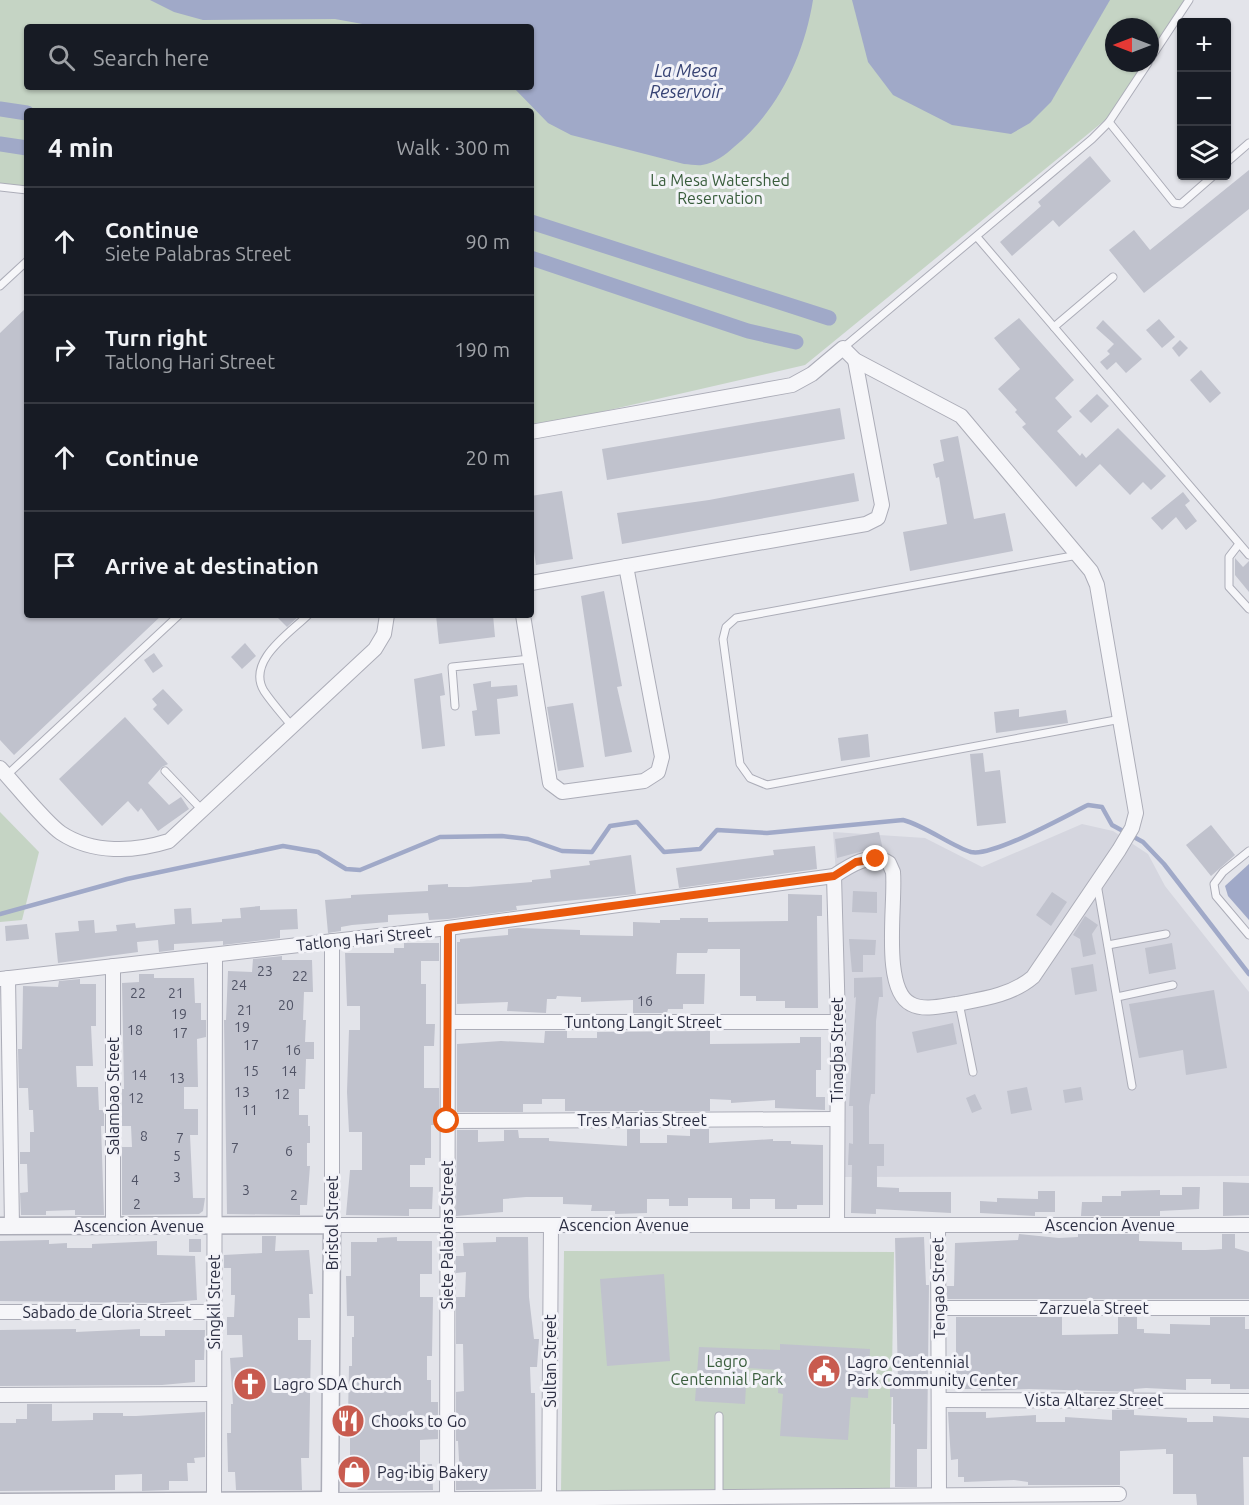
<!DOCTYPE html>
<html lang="en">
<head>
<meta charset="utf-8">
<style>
	:root { --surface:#171b24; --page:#242831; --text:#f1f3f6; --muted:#9ea1a6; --line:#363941 }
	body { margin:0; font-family:Ubuntu,sans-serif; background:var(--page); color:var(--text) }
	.controls { position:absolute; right:18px; top:18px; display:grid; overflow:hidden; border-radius:6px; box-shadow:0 2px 4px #0004 }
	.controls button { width:54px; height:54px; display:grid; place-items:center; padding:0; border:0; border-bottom:2px solid var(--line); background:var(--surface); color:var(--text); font:30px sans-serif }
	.compass { position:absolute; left:1105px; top:18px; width:54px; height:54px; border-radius:50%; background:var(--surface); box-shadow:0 2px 4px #0004; rotate:270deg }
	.stop { position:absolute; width:18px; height:18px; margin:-14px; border:4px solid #ea580c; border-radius:50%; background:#fff }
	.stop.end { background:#ea580c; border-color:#fff; box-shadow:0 2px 6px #0008 }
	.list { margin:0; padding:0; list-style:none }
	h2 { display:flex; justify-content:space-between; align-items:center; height:78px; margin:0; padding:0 24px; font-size:26px }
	h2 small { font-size:20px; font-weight:400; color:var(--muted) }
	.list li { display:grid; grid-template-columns:39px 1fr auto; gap:18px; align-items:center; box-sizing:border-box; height:108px; padding:0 24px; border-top:2px solid var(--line) }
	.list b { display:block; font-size:22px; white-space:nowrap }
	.list p { margin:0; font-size:20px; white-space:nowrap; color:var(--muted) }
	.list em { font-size:20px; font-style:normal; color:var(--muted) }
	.icon { flex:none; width:33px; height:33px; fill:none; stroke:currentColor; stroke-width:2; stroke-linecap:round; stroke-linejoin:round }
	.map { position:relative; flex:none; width:1249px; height:1505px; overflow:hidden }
	.search { position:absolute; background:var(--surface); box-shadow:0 2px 4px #0004; left:24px; top:24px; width:510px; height:66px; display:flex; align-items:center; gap:15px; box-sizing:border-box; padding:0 21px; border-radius:6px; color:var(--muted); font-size:22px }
	.panel { position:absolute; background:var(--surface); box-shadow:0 2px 4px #0004; left:24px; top:108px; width:510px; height:510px; border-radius:6px }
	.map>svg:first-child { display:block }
	.built { fill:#d5d6df }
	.green { fill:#c5d4c4; fill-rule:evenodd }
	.water { fill:#a0a9c8 }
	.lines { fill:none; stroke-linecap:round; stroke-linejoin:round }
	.stream { stroke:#a0a9c8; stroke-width:4.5 }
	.canal { stroke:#a0a9c8; stroke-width:15 }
	.building { fill:#c0c2cd }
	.service-casing { stroke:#acadb8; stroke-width:9 }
	.minor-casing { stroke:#acadb8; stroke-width:16 }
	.tertiary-casing { stroke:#acadb8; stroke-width:19 }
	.service { stroke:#f6f6f9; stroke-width:7 }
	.minor { stroke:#f6f6f9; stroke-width:14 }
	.tertiary { stroke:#f6f6f9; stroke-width:16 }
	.route { stroke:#ea580c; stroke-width:8 }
	.labels { text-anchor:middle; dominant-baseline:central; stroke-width:6; stroke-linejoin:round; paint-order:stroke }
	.number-label { font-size:14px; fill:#505365 }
	.park-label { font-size:16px; fill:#395d3c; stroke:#f3f3f8 }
	.street-label { font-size:16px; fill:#2b2e42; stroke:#f3f3f8 }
	.poi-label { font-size:16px; fill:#2b2e42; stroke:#f3f3f8; text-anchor:start }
	.water-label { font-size:18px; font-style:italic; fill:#374374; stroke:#f3f3f8 }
</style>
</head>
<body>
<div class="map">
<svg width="1249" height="1505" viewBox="0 0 1249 1505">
	<rect width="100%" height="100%" fill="#e3e4ea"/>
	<path class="built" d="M1082,824L1113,831L1148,854L1165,886L1249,992V1176L845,1177L844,983L833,832L925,838L982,867Z"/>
	<g class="green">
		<path d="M0,0H1185L1150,54V27H1114V63H1144L1110,116L805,365L531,428V111H27V188L0,184ZM27,27H531V87H27Z"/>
		<path d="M0,812L39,852L22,920L0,922Z"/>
		<path d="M564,1251L894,1252L890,1488L561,1491Z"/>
	</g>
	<g class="water">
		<path d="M150,0H813C804,56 778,111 734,147C725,155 715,163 702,165C697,166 690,164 684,164L571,135L548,123L513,87H531V27H379L335,19L203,20L174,12Z"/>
		<path d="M852,0H1110L1051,102L1030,123L1011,134L952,125L893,95L868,62Z"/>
		<path d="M1249,864V920L1228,896L1225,886Z"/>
	</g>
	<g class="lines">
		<path class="stream" d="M0,914L127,879L283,846L318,852L346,869L360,870L440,837L502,836L528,839L562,851L592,852L610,826L637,822L664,852L700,849L717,830L767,833L903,820C926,826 953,847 971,852C993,857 1065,816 1088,805L1102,807L1112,825L1143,842L1164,864L1249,974"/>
		<g class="canal">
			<path d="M0,109L27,113"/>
			<path d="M0,144L27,148"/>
			<path d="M531,222L829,318"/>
			<path d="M531,258L748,331L796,342"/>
		</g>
	</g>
	<g class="building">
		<path d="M1090,156L1111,181L1059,227L1053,220L1012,256L1000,242L1041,206L1038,202Z"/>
		<path d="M1249,170V209L1144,293L1109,250L1134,230L1150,250Z"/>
		<path d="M27,307V615H162L14,755L0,740V333Z"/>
		<path d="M1019,318L1074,380L1055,398L1072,417L1057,431L1080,456L1082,453L1086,458L1118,428L1166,476L1151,490L1143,482L1130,495L1100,464L1076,487L1022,427L1026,424L1015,412L1017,410L998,389L1020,369L994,338Z"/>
		<path d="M1159,319L1175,337L1162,348L1146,330Z"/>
		<path d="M1103,320L1142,359L1126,373L1116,362L1107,370L1100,362L1110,354L1107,351L1114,344L1096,328Z"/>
		<path d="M1180,340L1188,348L1179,357L1172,348Z"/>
		<path d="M1201,370L1221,393L1210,403L1190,380Z"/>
		<path d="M1097,394L1109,406L1091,423L1079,411Z"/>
		<path d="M840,408L845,439L607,480L602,449Z"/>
		<path d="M958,436L974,519L1005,513L1013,551L910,571L903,532L947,524L939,477L936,478L933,464L944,461L940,440Z"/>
		<path d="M854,473L859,501L622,544L617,513L709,500Z"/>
		<path d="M562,491L573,559L536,565L531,531V496Z"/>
		<path d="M1183,492L1190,501L1185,505L1197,521L1186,530L1176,517L1162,530L1151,518Z"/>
		<path d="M1235,558L1243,567L1249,561V592L1235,575Z"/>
		<path d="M604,591L622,686L617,687L632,752L605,757L581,596Z"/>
		<path d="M275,615H300L287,627Z"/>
		<path d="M436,615H493L495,637L439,644Z"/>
		<path d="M245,643L256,656L242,669L231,657Z"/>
		<path d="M154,653L163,666L153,673L144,660Z"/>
		<path d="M442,673L445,695L440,696L445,746L422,749L414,679Z"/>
		<path d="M491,681V687L517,685L518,696L497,699L500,734L475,736L472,711L477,710L473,684Z"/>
		<path d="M163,689L183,710L168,725L153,709L157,705L152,699Z"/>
		<path d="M573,703L584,767L558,771L547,707Z"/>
		<path d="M1019,709V717L1066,710L1068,723L996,733L994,712Z"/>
		<path d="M125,717L168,764L162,767L148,783L169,805L181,797L189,809L158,831L141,808L138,812L128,801L102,826L59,779Z"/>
		<path d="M868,734L870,757L841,761L838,738Z"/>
		<path d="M983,753L985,772L1000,770L1006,823L977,826L970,754Z"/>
		<path d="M1211,825L1235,855L1211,876L1186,845Z"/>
		<path d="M879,832L883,850H867L837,858L835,839Z"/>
		<path d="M815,846L817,869L679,888L676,868L774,855L773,850Z"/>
		<path d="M631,855L636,894L516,906L517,910L448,919L429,920L428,913L388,915V922L352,925L341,927V931L328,933L325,900L351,898V895L428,891V885L448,884V887H468L532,882V880L551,878L550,870L590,865L589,861Z"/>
		<path d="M853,891L877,892V913L852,912Z"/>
		<path d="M1052,892L1067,902L1051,926L1036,915Z"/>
		<path d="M788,894L822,895V916H817L818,1008H785V1001H756V996H740V949H708L707,953H677L676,974H705L704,1004H683V1009H668L667,1013H633V1000L581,1002V997L557,996L556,999H547L546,1013L507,1011L508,1002L457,1004V942H460V939L508,935V929L518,928L580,930V935L633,936V922L660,923V920H680V918H708V922L788,921Z"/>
		<path d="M260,906V910L297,909L298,929L280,930V938L223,945V941L174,944V950L159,952L158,940L137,942L138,952L58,963L55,933L79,931L78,921L94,920L95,933L117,931L116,925L135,923L136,928L175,924L174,909L191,908L192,924L222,922V919L241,918L240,908Z"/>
		<path d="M1085,916L1098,925L1092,934L1096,954L1083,957L1080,939L1073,935Z"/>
		<path d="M27,924L29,939L6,941L5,926Z"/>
		<path d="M849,939L876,940L875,955H863V972H852Z"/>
		<path d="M404,943H439V961H421V984H426V1024H435L434,1046H424V1088H439V1125H431V1158H425V1165H410V1187H433L432,1209H409V1216L346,1215L350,1170H362V1132H349L347,1092L349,1030H360V1006H347L345,953H394V948H404Z"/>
		<path d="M1172,943L1176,969L1149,974L1145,948Z"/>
		<path d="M282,956V960H312L313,992H304L303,1020H306L305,1042H314V1059H306L305,1089H299V1115H308V1126H310V1143H307V1166H310L307,1205H300V1215L227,1214L224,1020H226L228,971L252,972L253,959Z"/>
		<path d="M1093,964L1097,991L1075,995L1071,968Z"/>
		<path d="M139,974H154V978H194L195,1003H201V1020H206V1037L197,1039L198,1087H184V1109H198V1135H190L193,1198H205L203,1211L199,1214L122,1215V1147H132L131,1126H122V1089H124L122,983L139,982Z"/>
		<path d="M882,977L883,997H879L876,1021L875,1094H871L869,1106V1144H884V1166H877V1187L899,1188V1192H951V1213L876,1209V1214L851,1213L852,1165H848L849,1143L853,1144V1106H849L856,997L854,998V978Z"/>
		<path d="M80,979V984H96V1026H91L93,1066H76L77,1087H98L99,1110H104V1126H101L104,1215H75V1210L46,1211V1215H21L20,1193L28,1192L27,1164H20V1152H30V1132H34L33,1110H29L28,1088H19L18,1049H22L23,986L58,987L59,981Z"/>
		<path d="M1214,990L1227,1068L1186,1075L1183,1050L1139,1058L1129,1004Z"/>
		<path d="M953,1023L957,1044L917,1053L912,1032Z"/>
		<path d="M545,1031H567V1038H597V1032L710,1031V1044L800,1043V1037H821V1070H816V1097H825V1110L775,1108V1100L731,1103V1100L710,1099V1111H565V1099H542V1104H523V1112H457V1044L501,1041L544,1043Z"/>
		<path d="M1027,1087L1032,1110L1011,1114L1007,1091Z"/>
		<path d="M1081,1087L1083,1100L1065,1103L1063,1090Z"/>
		<path d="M975,1094L982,1109L972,1113L966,1098Z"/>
		<path d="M627,1129H640V1143H667V1135L690,1136V1129H709V1143L773,1139V1141H791V1144L823,1145V1205H797V1209H775V1199H750V1209H732V1198H688V1206H669V1199H647V1213L615,1214V1211H591L592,1205L563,1204V1197H526L503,1199V1212L456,1216L457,1130H478V1142L504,1141V1130H518L519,1138H549V1141L627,1146Z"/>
		<path d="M1223,1182L1249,1183V1215L1223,1216Z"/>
		<path d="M1182,1187H1200L1199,1209L1160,1211V1216H1081L1082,1202H1102V1196H1121V1191L1160,1190V1195H1182Z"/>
		<path d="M1038,1191H1055V1212H1035V1216L980,1213V1201L997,1202V1198L1038,1199Z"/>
		<path d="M1019,1234L1059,1238L1078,1237V1234H1139V1241L1182,1242V1250H1206L1222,1249V1234H1235V1248L1249,1252V1299H947V1286H954L955,1243L1018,1240Z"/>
		<path d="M262,1236H276L275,1251L309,1250L313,1294H309L310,1318H298V1340H311L309,1458H301L302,1490H236L235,1472H228L227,1433H231V1404H233L230,1358L243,1357L242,1335H227V1317H234L235,1295H231V1268H224V1255L262,1253Z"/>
		<path d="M397,1237V1241H432V1274H420V1297H433L432,1356H427V1380H431V1402H438V1439L420,1440V1464H432L433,1490H358L350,1481V1435H346L345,1417L348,1416L349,1366H352V1337H354V1316H347L346,1276H351V1242H377V1238Z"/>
		<path d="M496,1237H528L529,1297L534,1339H539L537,1367H530L531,1393H535L536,1489L456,1490V1480L460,1479L458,1441H456V1392L464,1391L463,1344H456V1297H465L466,1272L456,1273V1256H464L463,1243L496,1242Z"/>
		<path d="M924,1237L926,1285H929L927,1449H917V1487H895V1424H893V1397H890V1382L898,1383L895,1238Z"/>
		<rect x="189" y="1239" width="12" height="13"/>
		<path d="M49,1240V1244L67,1243V1248H92V1244L157,1241V1255L195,1256L197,1300L163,1303L0,1301V1241Z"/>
		<path d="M664,1274L670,1361L607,1366L600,1279Z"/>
		<path d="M956,1317H1062V1335L1118,1334V1317H1137V1329H1144V1333L1170,1334V1324L1210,1325V1317H1245V1329H1249V1389H1230V1384H1211V1379H1186V1390L1146,1388L1134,1389V1392L1029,1389L981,1391V1389H956Z"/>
		<path d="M76,1329V1332L140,1329V1336H165V1330H205L204,1360H195V1382L162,1385L0,1386V1330Z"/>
		<path d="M780,1344L870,1349L868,1398L851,1397L848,1440L780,1436L783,1394L778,1393L779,1370L747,1368L745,1404L695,1401L699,1347L780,1350Z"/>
		<path d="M27,1404H52V1421L93,1420V1413H123V1416H136L205,1412V1457L194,1458L195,1463H187L188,1481H169V1490L142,1491V1474L115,1475V1490L0,1491V1423H16V1419H27Z"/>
		<path d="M1112,1410H1134V1415L1187,1418V1422H1213V1416L1249,1418V1457H1243L1244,1505H1197L1196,1494H1173V1454H1166V1449L1120,1451V1485H1028V1482L1014,1480L964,1482V1477H958V1459L951,1460L948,1412H986V1418L1036,1415V1422H1065V1417L1112,1420Z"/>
	</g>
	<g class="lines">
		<g class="service-casing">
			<g id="service">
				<path d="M1150,59L1189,0"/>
				<path d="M1109,122L1174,203L1181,204L1213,176"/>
				<path d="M1226,163L1249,143"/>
				<path d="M0,187L27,190"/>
				<path d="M977,237L1249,555"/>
				<path d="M0,286L27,261"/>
				<path d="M1054,327L1113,277"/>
				<path d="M843,348L1092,139L1109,122L1148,63"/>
				<path d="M1239,544L1229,557V587L1249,609"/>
				<path d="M1078,555L736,618L726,627L723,639L740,764L750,778L767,785L1121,719"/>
				<path d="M455,706L452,667L530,659"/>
				<path d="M291,725C282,714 272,703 264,691C246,661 290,633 308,615"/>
				<path d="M165,771L203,811"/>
				<path d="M7,775L179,615"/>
				<path d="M1249,851L1223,872L1214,884L1216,896L1249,935"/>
				<path d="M1097,884L1132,1086"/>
				<path d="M1108,945L1166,934"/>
				<path d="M1117,997L1173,985"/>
				<path d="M959,1003L973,1072"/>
				<path d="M719,1416V1496"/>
			</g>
		</g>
		<g class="minor-casing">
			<g id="minor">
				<path d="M531,583L866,524L878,518L882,505L855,360"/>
				<path d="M523,615L550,783L562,792L644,781L658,772L662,757L626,566"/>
				<path d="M0,768C15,784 45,822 61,833C93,854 134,852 169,841L375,649L384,634L387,615"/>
				<path d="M834,876L838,1022L837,1225"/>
				<path d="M332,941V1225H1249"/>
				<path d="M113,966V1226"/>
				<path d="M8,978L12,1226"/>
				<path d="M0,979L448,928L834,876C849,866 871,851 889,863L893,872C896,902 881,989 911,1004C924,1011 942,1006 956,1004C983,999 1012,995 1033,977L1119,850L1132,828L1136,813L1097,585L1091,571L961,416L855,360L843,348L812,374L792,385L531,432"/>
				<path d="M448,1022H838"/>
				<path d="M447,1121L837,1119"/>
				<path d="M938,1225L939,1495"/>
				<path d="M939,1308H1249"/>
				<path d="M0,1312H214"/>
				<path d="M0,1395L214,1394"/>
				<path d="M940,1400L1249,1401"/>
				<path d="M549,1497L551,1225"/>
				<path d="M330,1500L1119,1494"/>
				<path d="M214,1505L215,955"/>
				<path d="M447,1505L448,928"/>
			</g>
		</g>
		<g class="tertiary-casing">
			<g id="tertiary">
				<path d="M0,1226L332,1225L330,1505"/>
				<path d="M0,1502L330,1500"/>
			</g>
		</g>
		<use href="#service" class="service"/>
		<use href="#minor" class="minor"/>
		<use href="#tertiary" class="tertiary"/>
	</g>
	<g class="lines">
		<path class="route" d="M447,1121L448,928L834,876L856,862L876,859"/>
	</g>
	<defs>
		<g id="civic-disc" transform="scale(1.725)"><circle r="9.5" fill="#c85b4f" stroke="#f3f3f8"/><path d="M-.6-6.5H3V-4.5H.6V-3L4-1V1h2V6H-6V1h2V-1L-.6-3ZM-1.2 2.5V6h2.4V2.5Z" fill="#fff"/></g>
		<g id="church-disc" transform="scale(1.725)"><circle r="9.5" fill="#c85b4f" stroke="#f3f3f8"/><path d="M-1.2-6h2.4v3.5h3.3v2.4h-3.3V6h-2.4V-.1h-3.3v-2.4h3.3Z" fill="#fff"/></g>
		<g id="restaurant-disc" transform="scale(1.725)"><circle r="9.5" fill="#c85b4f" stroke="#f3f3f8"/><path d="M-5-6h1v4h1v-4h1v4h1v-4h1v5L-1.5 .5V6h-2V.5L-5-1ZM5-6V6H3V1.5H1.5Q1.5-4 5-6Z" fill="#fff"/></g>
		<g id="shop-disc" transform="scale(1.725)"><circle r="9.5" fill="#c85b4f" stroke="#f3f3f8"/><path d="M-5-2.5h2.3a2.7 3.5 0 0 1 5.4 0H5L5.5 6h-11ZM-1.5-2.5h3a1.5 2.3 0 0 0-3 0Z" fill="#fff"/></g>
	</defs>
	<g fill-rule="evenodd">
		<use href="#civic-disc" x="824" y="1371"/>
		<use href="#church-disc" x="250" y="1384"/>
		<use href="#restaurant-disc" x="348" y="1421"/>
		<use href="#shop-disc" x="354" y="1472"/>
	</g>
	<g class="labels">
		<g class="number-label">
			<text x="265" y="971">23</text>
			<text x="300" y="976">22</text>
			<text x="239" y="985">24</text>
			<text x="138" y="993">22</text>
			<text x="176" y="993">21</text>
			<text x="645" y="1001">16</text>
			<text x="286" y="1005">20</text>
			<text x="245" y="1010">21</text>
			<text x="179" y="1014">19</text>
			<text x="242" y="1027">19</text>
			<text x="135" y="1030">18</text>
			<text x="180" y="1033">17</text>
			<text x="251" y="1045">17</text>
			<text x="293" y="1050">16</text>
			<text x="251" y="1071">15</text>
			<text x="289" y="1071">14</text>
			<text x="139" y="1075">14</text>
			<text x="177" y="1078">13</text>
			<text x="242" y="1092">13</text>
			<text x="282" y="1094">12</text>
			<text x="136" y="1098">12</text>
			<text x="250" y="1110">11</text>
			<text x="144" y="1136">8</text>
			<text x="180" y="1138">7</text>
			<text x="235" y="1148">7</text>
			<text x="289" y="1151">6</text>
			<text x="177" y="1156">5</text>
			<text x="177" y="1177">3</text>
			<text x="135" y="1180">4</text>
			<text x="246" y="1190">3</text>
			<text x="294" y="1195">2</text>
			<text x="137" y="1204">2</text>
		</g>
		<g class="park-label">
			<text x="720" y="180">La Mesa Watershed<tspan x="720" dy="18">Reservation</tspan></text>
			<text x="727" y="1361">Lagro<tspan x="727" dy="18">Centennial Park</tspan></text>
		</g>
		<g class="street-label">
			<text transform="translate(364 938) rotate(-6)">Tatlong Hari Street</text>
			<text x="643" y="1022">Tuntong Langit Street</text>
			<text transform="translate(837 1050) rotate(-90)">Tinagba Street</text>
			<text transform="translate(113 1096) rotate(-90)">Salambao Street</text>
			<text x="642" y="1120">Tres Marias Street</text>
			<text transform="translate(332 1223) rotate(-90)">Bristol Street</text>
			<text x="624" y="1225">Ascencion Avenue</text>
			<text x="1110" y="1225">Ascencion Avenue</text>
			<text x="139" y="1226">Ascencion Avenue</text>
			<text transform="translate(447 1235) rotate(-90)">Siete Palabras Street</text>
			<text transform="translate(938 1288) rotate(-91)">Tengao Street</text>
			<text transform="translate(214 1302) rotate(-90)">Singkil Street</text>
			<text x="1094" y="1308">Zarzuela Street</text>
			<text x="107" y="1312">Sabado de Gloria Street</text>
			<text transform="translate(550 1361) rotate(-90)">Sultan Street</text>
			<text x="1094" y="1400">Vista Altarez Street</text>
		</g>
		<g class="poi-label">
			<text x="847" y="1362">Lagro Centennial<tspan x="847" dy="18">Park Community Center</tspan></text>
			<text x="273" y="1384">Lagro SDA Church</text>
			<text x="371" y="1421">Chooks to Go</text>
			<text x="377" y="1472">Pag-ibig Bakery</text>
		</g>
		<g class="water-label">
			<text x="686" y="70">La Mesa<tspan x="686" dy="21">Reservoir</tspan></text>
		</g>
	</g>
</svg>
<div class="controls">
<button>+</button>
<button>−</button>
<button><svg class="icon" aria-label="layers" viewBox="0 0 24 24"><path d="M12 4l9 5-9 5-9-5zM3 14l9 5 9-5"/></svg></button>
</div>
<svg class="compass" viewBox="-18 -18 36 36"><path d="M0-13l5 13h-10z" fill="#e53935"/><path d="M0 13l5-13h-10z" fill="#9ea1a6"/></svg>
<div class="stop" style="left:447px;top:1121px"></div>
<div class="stop end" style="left:876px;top:859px"></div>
<div class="search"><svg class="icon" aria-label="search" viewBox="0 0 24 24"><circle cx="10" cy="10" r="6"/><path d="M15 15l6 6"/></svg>Search here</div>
<section class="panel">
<h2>4 min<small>Walk · 300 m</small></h2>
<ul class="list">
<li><svg class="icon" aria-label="ahead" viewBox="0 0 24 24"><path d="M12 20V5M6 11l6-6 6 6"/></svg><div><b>Continue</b><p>Siete Palabras Street</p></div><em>90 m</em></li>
<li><svg class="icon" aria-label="right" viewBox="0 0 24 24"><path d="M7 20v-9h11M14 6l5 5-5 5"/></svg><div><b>Turn right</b><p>Tatlong Hari Street</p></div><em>190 m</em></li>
<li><svg class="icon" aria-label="ahead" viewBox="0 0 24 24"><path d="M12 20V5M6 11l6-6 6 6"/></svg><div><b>Continue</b></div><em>20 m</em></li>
<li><svg class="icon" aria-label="arrive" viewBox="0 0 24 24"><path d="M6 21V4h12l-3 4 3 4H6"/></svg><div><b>Arrive at destination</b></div></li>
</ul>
</section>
</div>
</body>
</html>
